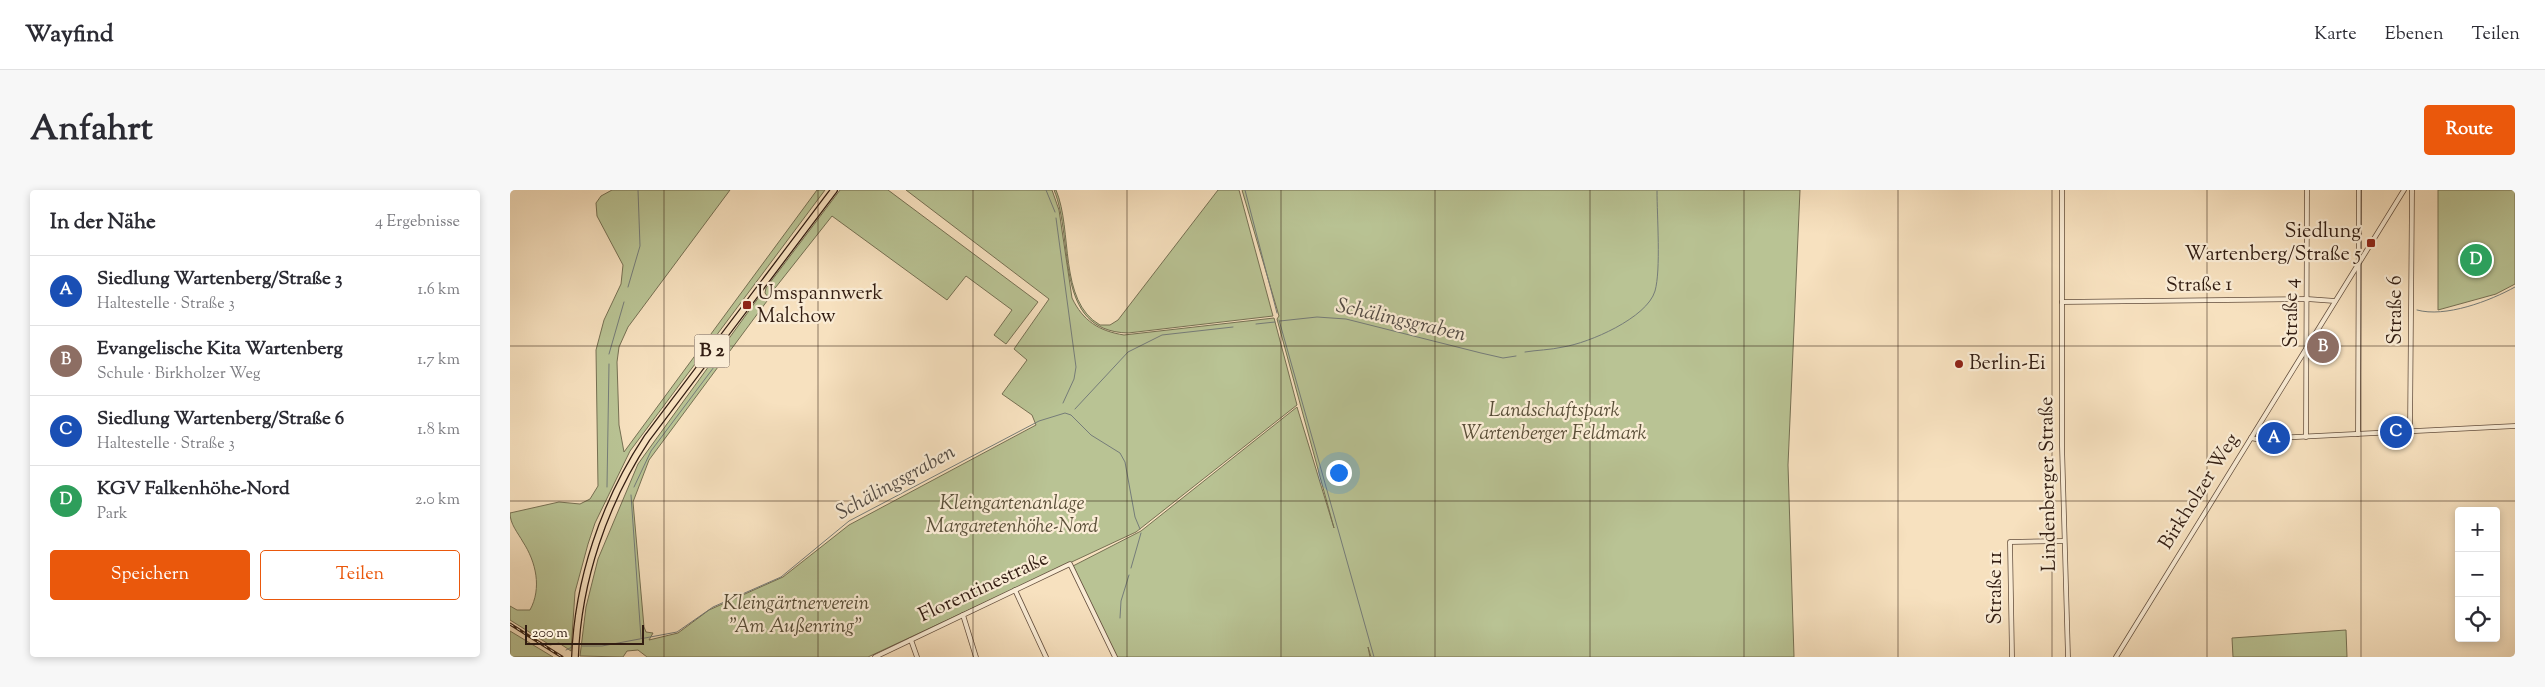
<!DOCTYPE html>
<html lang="de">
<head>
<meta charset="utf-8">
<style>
	:root { --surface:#fff; --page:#f7f7f7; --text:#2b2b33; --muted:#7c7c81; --line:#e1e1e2; --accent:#ea580c }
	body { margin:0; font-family:"Sorts Mill Goudy",serif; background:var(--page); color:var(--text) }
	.controls { position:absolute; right:15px; bottom:15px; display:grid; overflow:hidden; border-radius:5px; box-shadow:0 2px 8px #0003 }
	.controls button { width:45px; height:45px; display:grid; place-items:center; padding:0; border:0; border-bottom:1px solid var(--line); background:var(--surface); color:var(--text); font:25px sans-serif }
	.scale { position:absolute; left:15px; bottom:12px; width:119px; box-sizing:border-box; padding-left:5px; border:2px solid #321d12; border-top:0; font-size:14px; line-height:18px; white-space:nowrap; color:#321d12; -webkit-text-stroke:4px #faecd5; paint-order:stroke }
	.you { position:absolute; left:828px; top:282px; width:18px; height:18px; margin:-12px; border:4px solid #fff; border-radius:50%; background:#1a73e8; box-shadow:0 0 0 8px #1a73e833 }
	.badge { display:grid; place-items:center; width:32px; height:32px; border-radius:50%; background:var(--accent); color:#fff; font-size:16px; font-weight:700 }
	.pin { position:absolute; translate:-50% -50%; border:2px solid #fff; box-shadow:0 1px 5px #0006 }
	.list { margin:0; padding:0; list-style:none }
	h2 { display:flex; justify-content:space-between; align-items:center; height:65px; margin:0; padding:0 20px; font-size:21px }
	h2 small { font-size:16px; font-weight:400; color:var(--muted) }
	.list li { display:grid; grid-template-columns:32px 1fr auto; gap:15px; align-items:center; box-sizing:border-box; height:70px; padding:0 20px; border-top:1px solid var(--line) }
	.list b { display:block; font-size:19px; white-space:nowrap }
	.list p { margin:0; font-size:16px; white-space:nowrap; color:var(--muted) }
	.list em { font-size:16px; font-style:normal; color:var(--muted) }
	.actions { display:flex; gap:10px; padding:15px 20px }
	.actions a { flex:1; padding:11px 0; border:1px solid var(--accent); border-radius:5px; text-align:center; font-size:18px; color:var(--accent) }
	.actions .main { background:var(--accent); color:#fff }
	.icon { flex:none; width:28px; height:28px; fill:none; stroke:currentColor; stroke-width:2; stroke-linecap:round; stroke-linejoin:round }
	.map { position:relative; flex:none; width:2005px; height:467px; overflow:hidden; border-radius:5px }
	header { display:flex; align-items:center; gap:30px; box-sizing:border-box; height:70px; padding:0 25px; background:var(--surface); border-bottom:1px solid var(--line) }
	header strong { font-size:24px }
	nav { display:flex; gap:28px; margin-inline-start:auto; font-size:18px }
	.intro { display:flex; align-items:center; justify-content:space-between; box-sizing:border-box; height:120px; padding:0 30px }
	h1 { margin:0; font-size:35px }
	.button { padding:12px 22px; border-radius:5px; background:var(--accent); color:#fff; font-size:18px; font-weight:700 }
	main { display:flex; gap:30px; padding:0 30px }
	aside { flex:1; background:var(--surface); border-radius:5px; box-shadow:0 2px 8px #0003 }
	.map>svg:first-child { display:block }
	.green { fill:#b9c394; stroke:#767053 }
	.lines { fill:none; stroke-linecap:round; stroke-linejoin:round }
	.stream { stroke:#757c79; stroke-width:1 }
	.minor-casing { stroke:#634e3d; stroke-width:5.5 }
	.primary-casing { stroke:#321d12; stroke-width:8 }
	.minor { stroke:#faecd5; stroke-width:4 }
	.primary { stroke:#f7e1bf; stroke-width:5.5 }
	.rail-casing { stroke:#321d12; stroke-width:3 }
	.rail { stroke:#faecd5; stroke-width:1; stroke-dasharray:4; stroke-linecap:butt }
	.grid { fill:none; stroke:#321d12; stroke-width:1; stroke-opacity:0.55 }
	.poi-dot { fill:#8f2418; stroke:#faecd5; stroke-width:2 }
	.labels { text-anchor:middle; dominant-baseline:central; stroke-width:4.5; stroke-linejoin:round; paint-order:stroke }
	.shield { fill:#faecd5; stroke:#6e5b4c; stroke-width:1 }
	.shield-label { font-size:19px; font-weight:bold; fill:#321d12 }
	.poi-label { font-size:20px; fill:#321d12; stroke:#faecd5; text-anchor:start }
	.street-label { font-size:20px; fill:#321d12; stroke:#faecd5 }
	.park-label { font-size:20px; font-style:italic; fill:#5a4f39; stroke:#faecd5 }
	.water-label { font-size:21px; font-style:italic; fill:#544c45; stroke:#faecd5 }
</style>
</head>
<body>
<header>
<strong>Wayfind</strong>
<nav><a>Karte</a><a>Ebenen</a><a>Teilen</a></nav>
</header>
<div class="intro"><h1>Anfahrt</h1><a class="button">Route</a></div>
<main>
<aside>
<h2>In der Nähe<small>4 Ergebnisse</small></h2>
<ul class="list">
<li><span class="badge" style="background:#1a4fb4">A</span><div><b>Siedlung Wartenberg/Straße 3</b><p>Haltestelle · Straße 3</p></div><em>1.6 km</em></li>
<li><span class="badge" style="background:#8d6e63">B</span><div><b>Evangelische Kita Wartenberg</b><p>Schule · Birkholzer Weg</p></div><em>1.7 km</em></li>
<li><span class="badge" style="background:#1a4fb4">C</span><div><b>Siedlung Wartenberg/Straße 6</b><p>Haltestelle · Straße 3</p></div><em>1.8 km</em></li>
<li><span class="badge" style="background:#2e9e5b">D</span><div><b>KGV Falkenhöhe-Nord</b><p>Park</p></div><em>2.0 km</em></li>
</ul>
<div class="actions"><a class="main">Speichern</a><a>Teilen</a></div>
</aside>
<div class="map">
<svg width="2005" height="467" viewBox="0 0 2005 467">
	<rect width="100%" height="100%" fill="#f7e1bf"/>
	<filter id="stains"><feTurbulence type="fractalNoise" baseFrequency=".004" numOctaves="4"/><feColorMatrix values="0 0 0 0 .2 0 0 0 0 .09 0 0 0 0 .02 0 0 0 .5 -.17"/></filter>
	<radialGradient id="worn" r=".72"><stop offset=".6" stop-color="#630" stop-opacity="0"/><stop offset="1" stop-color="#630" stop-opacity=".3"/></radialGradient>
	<g class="green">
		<path d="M102,0H220L118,137L109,157L107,172L109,235L114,262L307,0H315L120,261L85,333L78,354L65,402L61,461L49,453L40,455L0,430V416L7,420H20C32,398 26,372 13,352C8,343 0,334 0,323L49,312L70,314L80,309L88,296L86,160L94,130L111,94L113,75L87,26L86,13L91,6Z"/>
		<path d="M330,0H378L528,112L496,154L484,145L502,120L456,86L437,110L322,26L258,107L255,103L256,98Z"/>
		<path d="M396,0H542L549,20L562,108C573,131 589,141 614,145L764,128L787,215L626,342L358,467H137L128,460L117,461L113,467L70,466L76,417L88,369L128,274L249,107L257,111L139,270L123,312L134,437L136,442L143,443L139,450L168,443L199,420L273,387L339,335L526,235L522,225L492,204L517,170L504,159L539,109Z"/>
		<path d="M544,0H546C563,40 548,111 590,135H600L608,130L708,0H729L763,126L618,143C542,141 565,50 544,0Z"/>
		<path d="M732,0H1290L1278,275L1284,467H861L858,457L860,467H606L563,376L631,341L787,217L824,338L767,129L769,126Z"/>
		<path d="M1928,0H2005V94L1986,104L1928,120Z"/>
		<path d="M1836,440L1837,467H1723L1722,448Z"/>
		<path d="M0,441L43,467H0Z"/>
	</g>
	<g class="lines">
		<g class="stream">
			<path d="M536,0L545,22"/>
			<path d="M735,0L767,123"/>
			<path d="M546,28L566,177L564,189L553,213"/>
			<path d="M118,97L130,56L128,0"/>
			<path d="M1907,120C1935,128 1980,111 2005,97"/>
			<path d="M769,130L864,467"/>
			<path d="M770,131L807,127L836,129L971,163L993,168L1006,166"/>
			<path d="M746,134L765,132"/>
			<path d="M1015,162C1027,160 1040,160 1053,157C1079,153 1137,128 1145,101C1151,80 1147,26 1147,1"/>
			<path d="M99,164L114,112"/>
			<path d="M565,219L618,162L652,145L723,137"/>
			<path d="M97,297L99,174"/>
			<path d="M124,297L141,261L204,177"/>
			<path d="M121,305L131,448"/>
			<path d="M621,378L631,343"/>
			<path d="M610,428L611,411L619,385"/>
			<path d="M72,456H92L167,442L203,417L271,387L339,331L529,231L555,223L561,225L581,245L610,263L615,272L625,327L630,339"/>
			<path d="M56,460L62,457"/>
		</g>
		<g class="minor-casing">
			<g id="minor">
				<path d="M1552,0V256L1558,467"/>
				<path d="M1552,112L1797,109L1825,111"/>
				<path d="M1900,241L1902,0"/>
				<path d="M1848,244L1849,0"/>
				<path d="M1796,247L1797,0"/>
				<path d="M1741,248L1746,249L2005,236"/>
				<path d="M505,400L536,467"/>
				<path d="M453,425L466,467"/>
				<path d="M401,450L407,467"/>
				<path d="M365,467L560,374L605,467"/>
				<path d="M1502,467L1500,352L1554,351"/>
				<path d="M1606,467L1894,0"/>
			</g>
		</g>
		<g class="primary-casing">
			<path id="primary" d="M65,467C68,390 94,313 137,248L324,0"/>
		</g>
		<use href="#minor" class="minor"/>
		<use href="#primary" class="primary"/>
		<g class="rail-casing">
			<path id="rail" d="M0,434L52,467"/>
		</g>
		<use href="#rail" class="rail"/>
	</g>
	<path class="grid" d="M154,0V467M308,0V467M463,0V467M617,0V467M771,0V467M925,0V467M1080,0V467M1234,0V467M1388,0V467M1542,0V467M1697,0V467M1851,0V467M0,156H2005M0,311H2005"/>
	<g class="poi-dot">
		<rect x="1856" y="48" width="10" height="10" rx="2.5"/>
		<rect x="232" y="110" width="10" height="10" rx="2.5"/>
		<circle cx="1449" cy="174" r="5"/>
	</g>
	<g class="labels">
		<rect class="shield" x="184.5" y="144.5" width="35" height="33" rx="4"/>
		<g class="shield-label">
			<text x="202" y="161">B 2</text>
		</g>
		<g class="poi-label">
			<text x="1851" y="42" text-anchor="end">Siedlung<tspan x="1851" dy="23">Wartenberg/Straße 5</tspan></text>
			<text x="247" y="104">Umspannwerk<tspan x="247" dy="23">Malchow</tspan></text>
			<text x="1459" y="174">Berlin-Ei</text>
		</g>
		<g class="street-label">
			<text transform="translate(1689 96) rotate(-1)">Straße 1</text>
			<text transform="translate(1886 120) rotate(-90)">Straße 6</text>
			<text transform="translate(1782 123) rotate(-90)">Straße 4</text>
			<text transform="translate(1539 294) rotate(-91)">Lindenberger Straße</text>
			<text transform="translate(1690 302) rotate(-58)">Birkholzer Weg</text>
			<text transform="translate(474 398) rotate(-25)">Florentinestraße</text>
			<text transform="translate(1486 398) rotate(-90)">Straße 11</text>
		</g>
		<g class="park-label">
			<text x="1044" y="221">Landschaftspark<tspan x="1044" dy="23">Wartenberger Feldmark</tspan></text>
			<text x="502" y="314">Kleingartenanlage<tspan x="502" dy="23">Margaretenhöhe-Nord</tspan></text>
			<text x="286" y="414">Kleingärtnerverein<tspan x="286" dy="23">"Am Außenring"</tspan></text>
		</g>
		<g class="water-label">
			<text transform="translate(891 131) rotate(13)">Schälingsgraben</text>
			<text transform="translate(386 293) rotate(-29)">Schälingsgraben</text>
		</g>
	</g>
	<rect width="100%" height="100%" filter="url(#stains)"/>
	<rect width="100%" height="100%" fill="url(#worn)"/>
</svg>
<div class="controls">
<button>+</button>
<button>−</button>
<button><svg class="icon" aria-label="locate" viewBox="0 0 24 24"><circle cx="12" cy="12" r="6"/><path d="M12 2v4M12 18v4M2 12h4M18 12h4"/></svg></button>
</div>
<div class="scale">200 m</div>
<div class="you"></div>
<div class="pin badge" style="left:1764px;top:248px;background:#1a4fb4">A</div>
<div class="pin badge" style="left:1813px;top:157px;background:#8d6e63">B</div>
<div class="pin badge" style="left:1886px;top:242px;background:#1a4fb4">C</div>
<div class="pin badge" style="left:1966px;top:70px;background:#2e9e5b">D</div>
</div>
</main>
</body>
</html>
